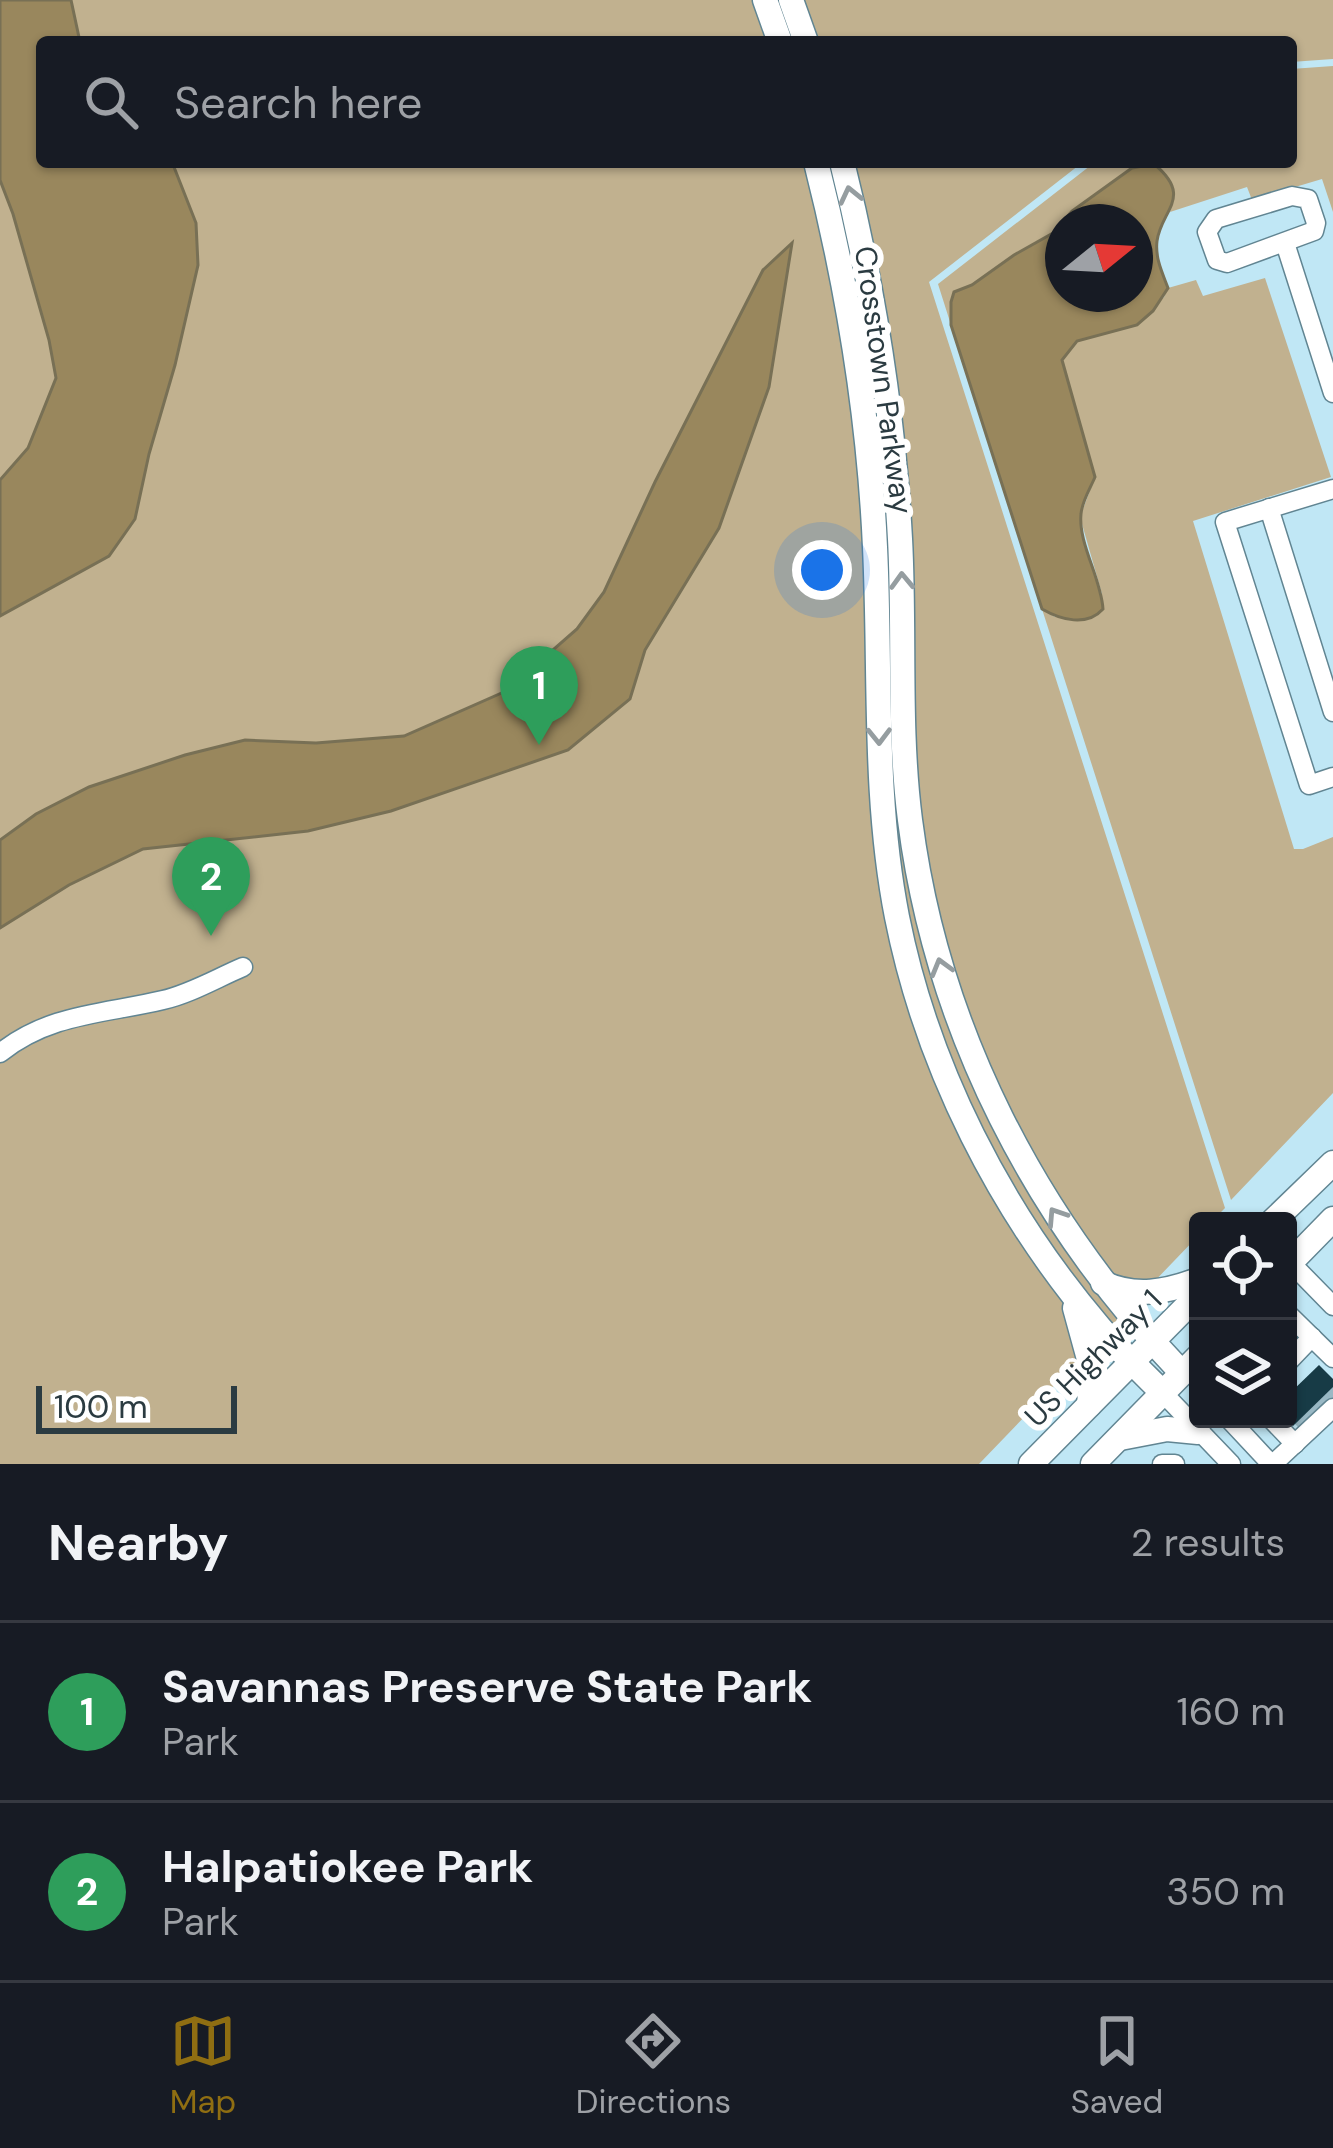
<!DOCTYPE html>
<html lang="en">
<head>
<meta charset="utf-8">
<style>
	:root { --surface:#171b24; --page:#20242c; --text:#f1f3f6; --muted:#9ea1a6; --line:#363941; --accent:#8f6e12 }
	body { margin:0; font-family:"DM Sans",sans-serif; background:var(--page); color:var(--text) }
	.controls { position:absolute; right:36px; bottom:36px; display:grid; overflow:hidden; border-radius:12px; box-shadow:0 3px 9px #0004 }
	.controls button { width:108px; height:108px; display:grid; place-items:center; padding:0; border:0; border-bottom:3px solid var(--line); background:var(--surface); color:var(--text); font:60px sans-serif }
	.compass { position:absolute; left:1045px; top:204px; width:108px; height:108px; border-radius:50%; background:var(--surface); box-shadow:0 3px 9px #0004; rotate:72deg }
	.scale { position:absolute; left:36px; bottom:30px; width:201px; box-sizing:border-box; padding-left:12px; border:6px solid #2b3b41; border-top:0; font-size:33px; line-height:42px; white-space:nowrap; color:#2b3b41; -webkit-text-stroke:9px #fff; paint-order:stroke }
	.you { position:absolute; left:822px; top:570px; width:42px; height:42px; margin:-30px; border:9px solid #fff; border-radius:50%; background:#1a73e8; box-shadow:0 0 0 18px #1a73e833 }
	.badge { display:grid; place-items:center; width:78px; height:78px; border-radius:50%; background:var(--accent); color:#fff; font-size:39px; font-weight:700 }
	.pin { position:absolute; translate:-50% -99px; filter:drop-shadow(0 3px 6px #0008) }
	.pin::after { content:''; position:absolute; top:63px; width:42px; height:36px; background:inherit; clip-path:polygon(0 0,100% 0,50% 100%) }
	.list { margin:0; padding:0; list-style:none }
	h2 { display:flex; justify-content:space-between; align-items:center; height:156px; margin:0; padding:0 48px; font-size:51px }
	h2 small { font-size:39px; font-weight:400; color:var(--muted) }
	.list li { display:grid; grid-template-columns:78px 1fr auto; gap:36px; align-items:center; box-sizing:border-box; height:180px; padding:0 48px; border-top:3px solid var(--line) }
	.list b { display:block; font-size:45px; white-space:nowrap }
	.list p { margin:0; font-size:39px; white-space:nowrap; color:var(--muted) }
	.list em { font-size:39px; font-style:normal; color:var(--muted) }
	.icon { flex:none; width:66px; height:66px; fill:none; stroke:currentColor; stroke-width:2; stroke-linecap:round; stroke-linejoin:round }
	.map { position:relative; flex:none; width:1333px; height:1464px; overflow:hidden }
	.search { position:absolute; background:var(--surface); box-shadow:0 3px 9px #0004; left:36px; right:36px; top:36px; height:132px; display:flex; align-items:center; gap:30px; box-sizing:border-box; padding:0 42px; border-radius:12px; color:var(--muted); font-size:45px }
	.sheet { height:516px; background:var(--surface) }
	nav { display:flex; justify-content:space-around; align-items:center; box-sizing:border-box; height:168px; border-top:3px solid var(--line); background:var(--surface); font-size:33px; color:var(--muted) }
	nav a { display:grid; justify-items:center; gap:6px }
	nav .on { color:var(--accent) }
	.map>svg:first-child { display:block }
	.green { fill:#c1b18f }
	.water { fill:#99875d; stroke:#787055; stroke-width:3; fill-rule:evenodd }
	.shadow { fill:#0003 }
	.building { fill:#173b46 }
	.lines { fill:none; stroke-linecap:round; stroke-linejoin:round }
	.minor-casing { stroke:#618592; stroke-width:21 }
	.major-casing { stroke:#618592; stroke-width:27 }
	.minor { stroke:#fff; stroke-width:18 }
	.major { stroke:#fff; stroke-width:24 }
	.oneway { stroke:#959da0 }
	.labels { text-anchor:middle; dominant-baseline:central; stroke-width:12; stroke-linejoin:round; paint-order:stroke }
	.street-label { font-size:30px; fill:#2b3b41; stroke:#fff }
</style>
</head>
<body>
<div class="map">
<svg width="1333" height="1464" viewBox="0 0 1333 1464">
	<rect width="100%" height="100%" fill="#c0e7f5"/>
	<g class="green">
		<path d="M0,0H1333V59L1291,62V42H42V162H1083L929,282L1225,1208L1212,1221H1198V1236L979,1464H0Z"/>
		<path d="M1333,66V212L1322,179L1252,200L1247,187L1170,212L1174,199L1072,211L1053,232L1014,255L951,302V325L938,284L1095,162H1291V69Z"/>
		<path d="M1265,278L1331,477L1193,521L1294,849H1303L1333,837V1093L1231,1200L1042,609L1055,617L1102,594L1080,517L1095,477L1062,360L1077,341L1138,325L1164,297L1168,288L1196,280L1203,296Z"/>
	</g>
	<g class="water">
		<path d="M0,0H71L80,42H42V162H172L196,223L198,265L175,365L149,454L135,519L109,556L0,616V480L28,448L56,378L49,340L13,214L0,180Z"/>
		<path d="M1154,164C1194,197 1161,210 1157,241C1155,258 1162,272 1168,288L1153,311L1137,325L1077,341L1062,360L1095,477C1090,489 1082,501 1081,514C1078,543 1101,578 1103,609C1087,627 1061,620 1042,609L951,325V302L954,292L972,285L1014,255L1053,233L1072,211L1132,168ZM1135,222V294H1063V222Z"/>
		<path d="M792,243L769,387L719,528L645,650L630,699L568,750L391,811L308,831L143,849L69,885L0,928V840L36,814L89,787L185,755L245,740L316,743L404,736L506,691L577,629L604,592L655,482L763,270Z"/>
	</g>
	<path class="shadow" d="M1333,1383V1404L1304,1433L1288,1417V1399Z"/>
	<path class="building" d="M1319,1365L1333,1379V1387L1293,1426L1288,1421V1395Z"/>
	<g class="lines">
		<g class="minor-casing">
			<g id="minor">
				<path d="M1292,196L1308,199L1316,223L1314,231L1227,263L1217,260L1207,232L1216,219Z"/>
				<path d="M1285,243L1333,393"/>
				<path d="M1333,489L1225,522L1309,785L1333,777"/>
				<path d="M1269,508L1333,712"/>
				<path d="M0,1053C50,1013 105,1014 163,1000C190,994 217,978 243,967"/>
				<path d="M1290,1262L1333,1306"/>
				<path d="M1288,1314L1333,1358"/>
				<path d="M1288,1362L1312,1337"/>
				<path d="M1163,1393L1231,1464"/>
				<path d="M1229,1419L1271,1464"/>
				<path d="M1271,1419L1295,1444"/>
				<path d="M1162,1464H1175"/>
				<path d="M1273,1464L1333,1408"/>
			</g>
		</g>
		<g class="major-casing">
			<g id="major">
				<path d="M765,0L780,42"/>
				<path d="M791,0L806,42"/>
				<path d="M816,162C848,288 869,416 875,547C881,671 873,795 897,917C927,1068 1001,1212 1100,1328C1120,1351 1142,1372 1163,1393"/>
				<path d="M842,162C873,286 893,411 900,539C905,632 898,727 910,820C937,1031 1036,1220 1182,1373"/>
				<path d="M1273,1221L1333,1163"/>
				<path d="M1288,1265L1333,1219"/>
				<path d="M1103,1283C1135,1298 1166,1292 1198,1280"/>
				<path d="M1075,1308L1092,1370L1089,1405"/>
				<path d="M1120,1438L1167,1429L1198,1432"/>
				<path d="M1031,1464L1198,1295"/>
				<path d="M1093,1464L1198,1357"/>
			</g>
		</g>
		<use href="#minor" class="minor"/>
		<use href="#major" class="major"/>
	</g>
	<defs><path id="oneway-chevron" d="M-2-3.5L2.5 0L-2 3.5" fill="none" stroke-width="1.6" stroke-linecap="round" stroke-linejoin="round" transform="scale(3)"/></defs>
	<g class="oneway">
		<use href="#oneway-chevron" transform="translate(850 195) rotate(-103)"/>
		<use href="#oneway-chevron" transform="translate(902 581) rotate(-92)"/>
		<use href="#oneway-chevron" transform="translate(879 736) rotate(89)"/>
		<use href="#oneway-chevron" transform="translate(941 967) rotate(-106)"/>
		<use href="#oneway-chevron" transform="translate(1056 1216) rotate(-123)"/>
	</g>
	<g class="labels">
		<g class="street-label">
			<text transform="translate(884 380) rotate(82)">Crosstown Parkway</text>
			<text transform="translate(1093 1358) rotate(-45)">US Highway 1</text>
		</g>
	</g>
</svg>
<div class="controls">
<button><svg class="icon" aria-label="locate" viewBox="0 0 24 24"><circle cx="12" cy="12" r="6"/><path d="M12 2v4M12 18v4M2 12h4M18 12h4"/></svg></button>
<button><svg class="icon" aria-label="layers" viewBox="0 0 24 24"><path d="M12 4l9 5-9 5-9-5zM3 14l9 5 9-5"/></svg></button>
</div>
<svg class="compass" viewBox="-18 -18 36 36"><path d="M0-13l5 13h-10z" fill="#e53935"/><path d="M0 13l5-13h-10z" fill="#9ea1a6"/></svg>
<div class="scale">100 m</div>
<div class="you"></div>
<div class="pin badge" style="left:539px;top:745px;background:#2e9e5b">1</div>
<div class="pin badge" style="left:211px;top:936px;background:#2e9e5b">2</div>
<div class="search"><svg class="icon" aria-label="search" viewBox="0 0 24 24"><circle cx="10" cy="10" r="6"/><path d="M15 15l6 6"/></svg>Search here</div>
</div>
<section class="sheet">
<h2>Nearby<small>2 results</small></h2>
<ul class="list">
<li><span class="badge" style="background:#2e9e5b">1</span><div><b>Savannas Preserve State Park</b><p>Park</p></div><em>160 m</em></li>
<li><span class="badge" style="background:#2e9e5b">2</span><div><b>Halpatiokee Park</b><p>Park</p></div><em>350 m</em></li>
</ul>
</section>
<nav>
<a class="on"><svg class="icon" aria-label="map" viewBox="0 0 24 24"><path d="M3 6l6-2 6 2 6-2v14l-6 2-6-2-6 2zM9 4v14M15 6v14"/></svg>Map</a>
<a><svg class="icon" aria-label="directions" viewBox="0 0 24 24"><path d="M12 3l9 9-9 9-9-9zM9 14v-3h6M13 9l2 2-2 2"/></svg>Directions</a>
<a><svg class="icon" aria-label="saved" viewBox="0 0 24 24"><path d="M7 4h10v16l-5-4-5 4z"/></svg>Saved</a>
</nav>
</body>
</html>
